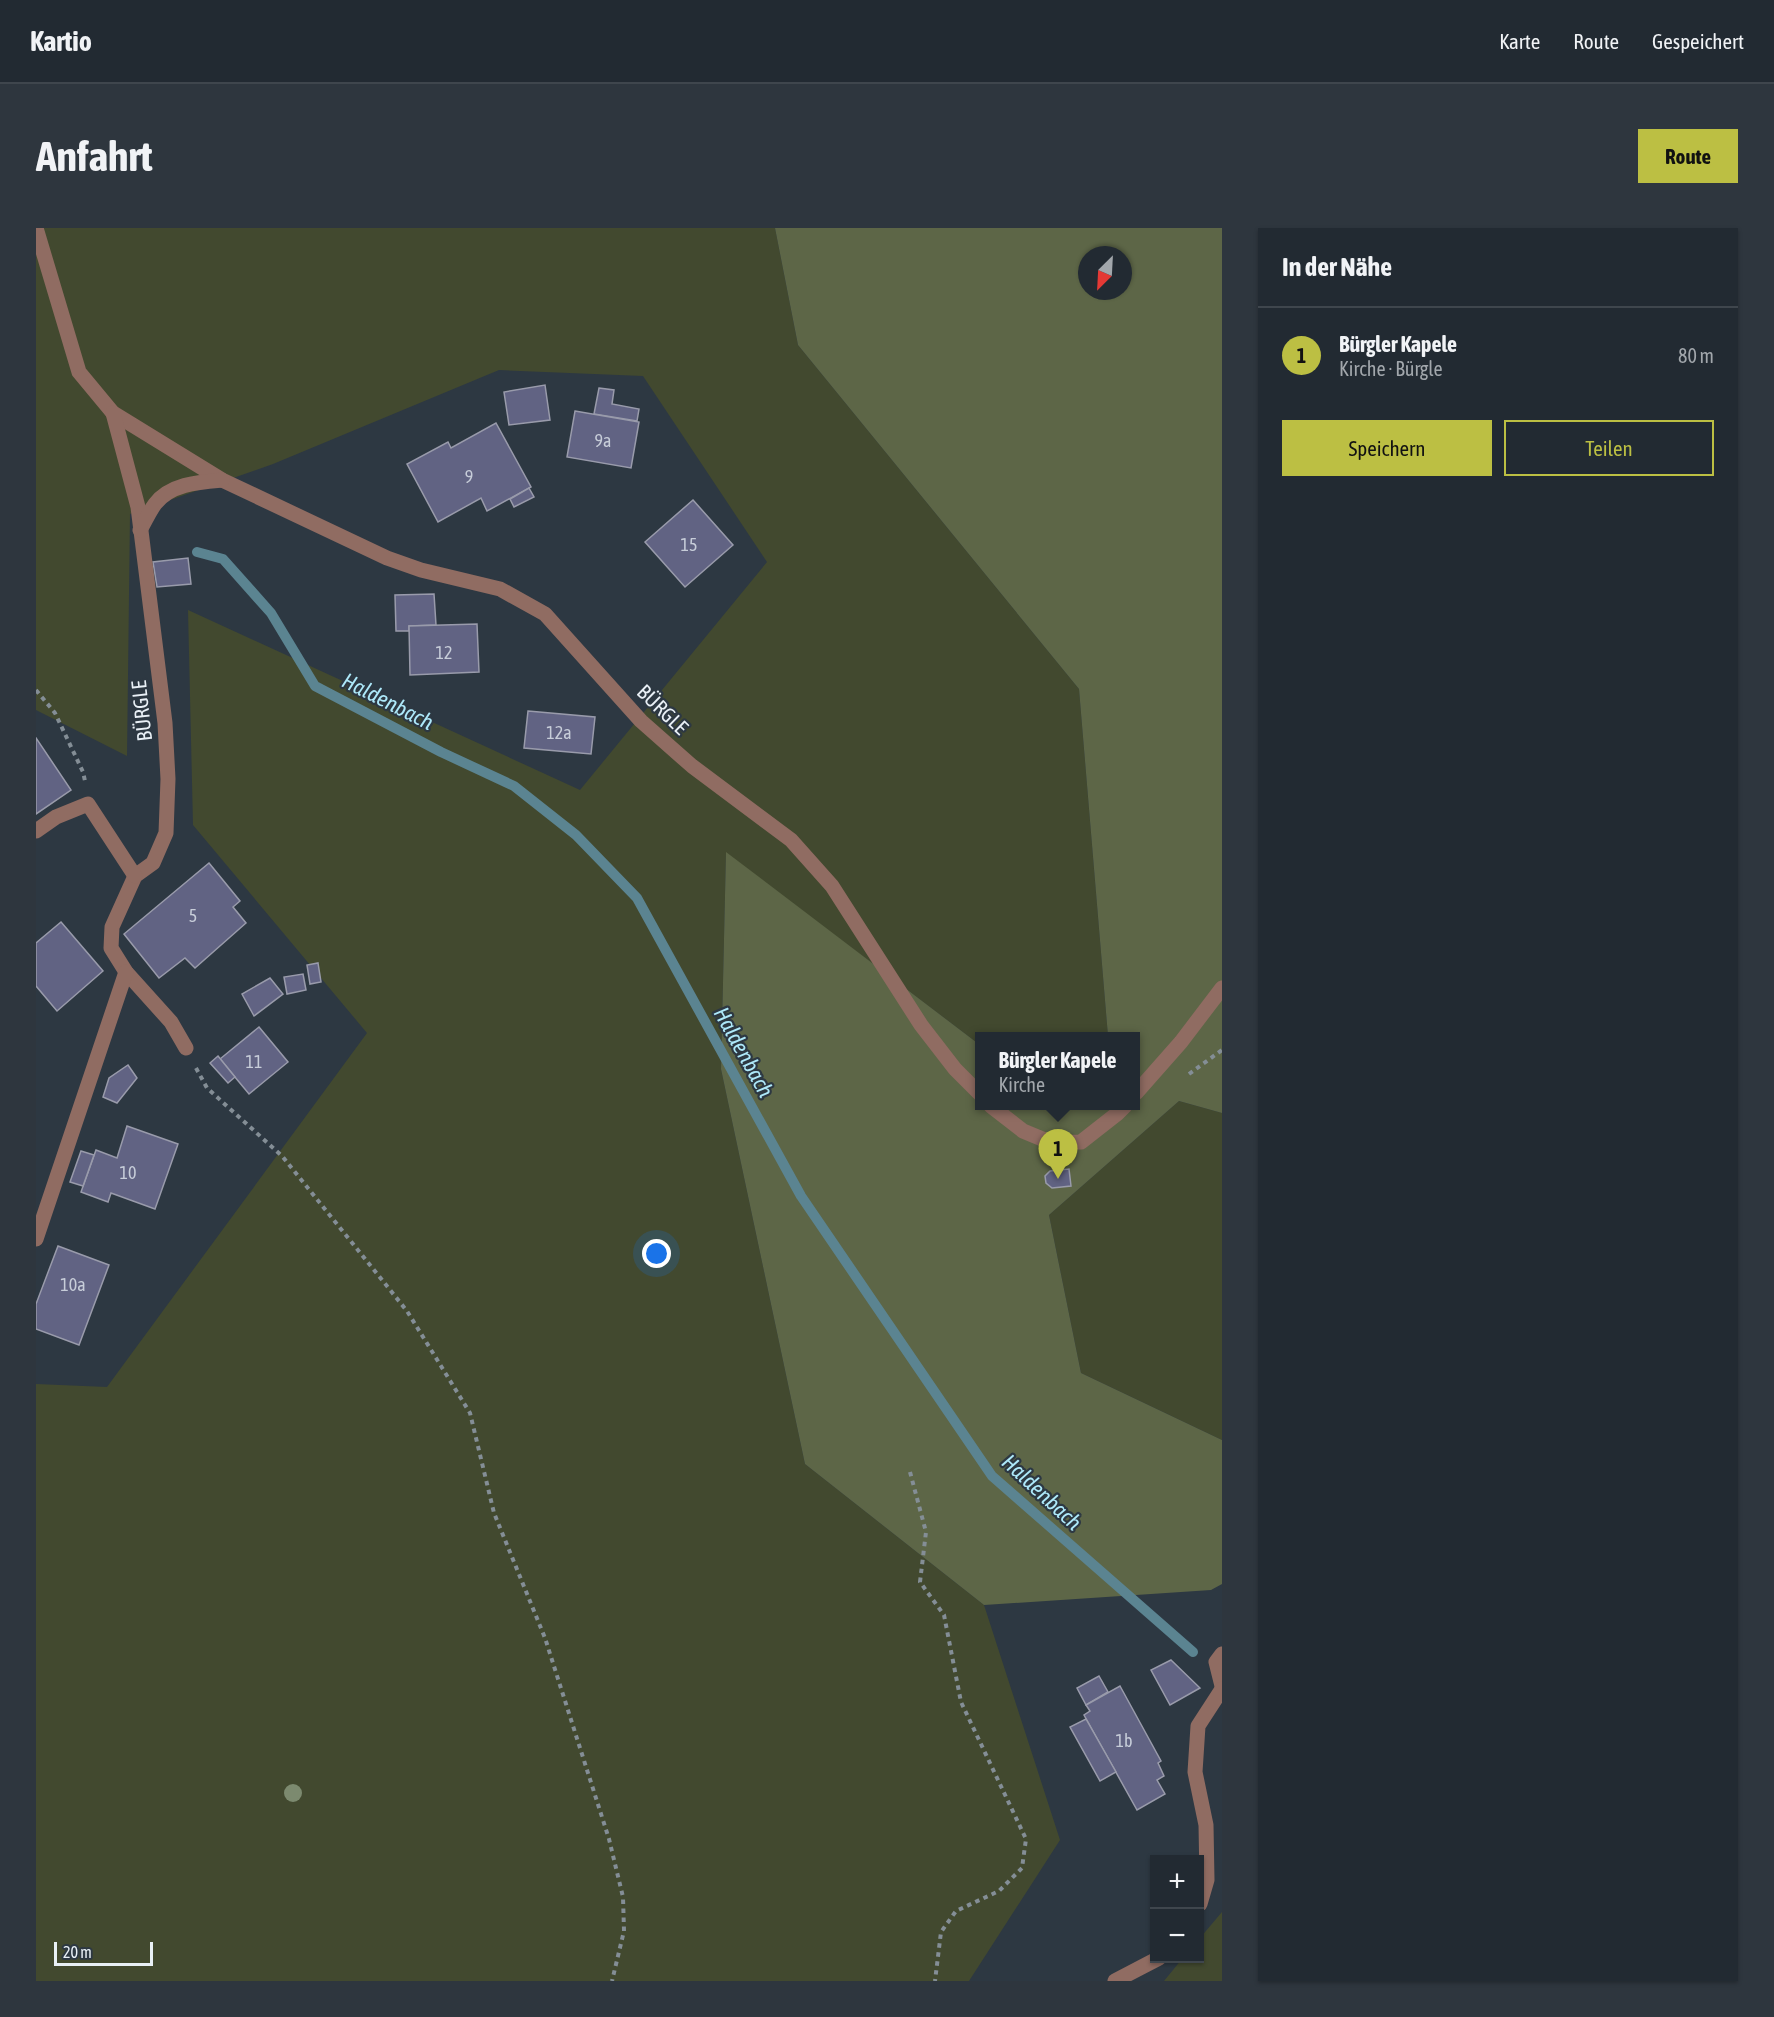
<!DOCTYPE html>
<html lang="de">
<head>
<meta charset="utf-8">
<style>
	:root { --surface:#222a32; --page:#2e363e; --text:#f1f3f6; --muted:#a2a7ac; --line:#3f464d; --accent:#bcbf43 }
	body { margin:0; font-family:"Asap Condensed",sans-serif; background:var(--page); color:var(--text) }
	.controls { position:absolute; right:18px; bottom:18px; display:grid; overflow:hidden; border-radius:0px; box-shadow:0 2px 4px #0004 }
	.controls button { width:54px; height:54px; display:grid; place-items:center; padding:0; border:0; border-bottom:2px solid var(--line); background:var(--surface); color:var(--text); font:30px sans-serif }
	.compass { position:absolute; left:1042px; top:18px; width:54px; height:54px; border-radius:50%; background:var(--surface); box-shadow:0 2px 4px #0004; rotate:204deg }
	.scale { position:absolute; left:18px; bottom:15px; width:99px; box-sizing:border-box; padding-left:6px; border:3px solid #e9f0f6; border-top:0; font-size:16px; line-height:21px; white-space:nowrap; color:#e9f0f6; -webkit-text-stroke:4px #2d3842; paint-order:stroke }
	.you { position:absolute; left:621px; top:1026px; width:21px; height:21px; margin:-15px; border:4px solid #fff; border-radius:50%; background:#1a73e8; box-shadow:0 0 0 9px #1a73e833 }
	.badge { display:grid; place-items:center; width:39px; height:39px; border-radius:50%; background:var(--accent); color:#111; font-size:20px; font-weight:700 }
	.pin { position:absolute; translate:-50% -50px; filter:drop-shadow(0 2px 3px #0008) }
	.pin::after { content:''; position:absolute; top:32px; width:21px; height:18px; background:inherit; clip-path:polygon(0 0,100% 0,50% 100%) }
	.popup { position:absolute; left:939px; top:804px; width:165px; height:78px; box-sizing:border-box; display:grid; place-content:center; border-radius:0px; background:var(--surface); filter:drop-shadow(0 2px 4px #0005); font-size:20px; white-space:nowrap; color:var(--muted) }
	.popup b { font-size:22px; color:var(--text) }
	.popup::after { content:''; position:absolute; left:50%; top:100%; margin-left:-12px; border:12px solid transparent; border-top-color:var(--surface) }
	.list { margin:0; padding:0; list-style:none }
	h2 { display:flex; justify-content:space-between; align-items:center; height:78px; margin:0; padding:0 24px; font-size:26px }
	h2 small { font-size:20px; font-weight:400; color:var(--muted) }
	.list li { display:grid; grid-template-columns:39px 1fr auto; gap:18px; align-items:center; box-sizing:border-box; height:96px; padding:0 24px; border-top:2px solid var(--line) }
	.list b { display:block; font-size:22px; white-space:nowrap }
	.list p { margin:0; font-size:20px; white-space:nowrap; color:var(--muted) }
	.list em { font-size:20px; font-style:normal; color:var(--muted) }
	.actions { display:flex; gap:12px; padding:18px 24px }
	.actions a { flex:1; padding:14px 0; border:2px solid var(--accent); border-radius:0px; text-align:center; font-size:21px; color:var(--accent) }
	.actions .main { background:var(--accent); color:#111 }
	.map { position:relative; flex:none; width:1186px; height:1753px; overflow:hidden; border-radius:0px }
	header { display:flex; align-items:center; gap:36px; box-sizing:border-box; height:84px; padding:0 30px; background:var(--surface); border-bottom:2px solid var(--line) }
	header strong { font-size:28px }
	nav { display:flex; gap:33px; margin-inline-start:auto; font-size:21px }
	.intro { display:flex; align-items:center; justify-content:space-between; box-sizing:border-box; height:144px; padding:0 36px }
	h1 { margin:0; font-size:42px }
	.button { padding:15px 27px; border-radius:0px; background:var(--accent); color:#111; font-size:21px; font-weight:700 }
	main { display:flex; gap:36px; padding:0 36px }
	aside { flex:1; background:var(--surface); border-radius:0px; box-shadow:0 2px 4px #0004 }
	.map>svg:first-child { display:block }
	.green { fill:#42492f }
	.forest { fill:#5d6647; fill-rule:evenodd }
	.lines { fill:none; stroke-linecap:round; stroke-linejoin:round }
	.stream { stroke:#5b8491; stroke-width:10 }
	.building { fill:#616383; stroke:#999bab; stroke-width:1.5 }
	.path { stroke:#848e96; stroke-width:4; stroke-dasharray:4.5 4.5; stroke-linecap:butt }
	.minor { stroke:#906c62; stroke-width:15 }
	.tree { fill:#7c8a6f }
	.labels { text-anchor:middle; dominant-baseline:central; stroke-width:4.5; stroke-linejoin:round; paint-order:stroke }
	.number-label { font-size:18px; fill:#c7cdd9 }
	.street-label { font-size:21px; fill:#e9f0f6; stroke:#2d3842 }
	.water-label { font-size:22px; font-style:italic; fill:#aee9fa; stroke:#2d3842 }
</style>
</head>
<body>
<header>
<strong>Kartio</strong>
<nav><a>Karte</a><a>Route</a><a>Gespeichert</a></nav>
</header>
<div class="intro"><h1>Anfahrt</h1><a class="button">Route</a></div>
<main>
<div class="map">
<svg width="1186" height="1753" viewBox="0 0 1186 1753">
	<rect width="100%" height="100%" fill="#2d3842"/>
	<g class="green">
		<path d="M0,0H739L762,117L1043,461L1072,808H944V817L690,625L685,841L769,1236L948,1377L1024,1612L933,1753H0V1156L71,1159L331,805L157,597L152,382L544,562L731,334L607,148L463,142L237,236L94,286L91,528L0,482Z"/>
		<path d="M1143,873L1186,885V1212L1045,1145L1013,987Z"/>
		<path d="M1186,1684V1753H1128L1146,1731L1164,1730V1710Z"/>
	</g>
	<path class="forest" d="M739,0H1186V885L1143,873L1013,987L1045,1145L1186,1212V1356L1175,1362L948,1377L769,1236L685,841L690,624L944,817V878H1100V808H1072L1043,461L762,117ZM1051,27H1087V63H1051Z"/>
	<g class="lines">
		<path class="stream" d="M161,324L187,331L235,385L279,458L405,524L478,558L540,607L601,670L765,968L956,1248L1157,1424"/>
	</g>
	<g class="building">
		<path d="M509,157L514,192L473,197L468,164Z"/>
		<path d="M563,160L578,162L576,176L603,181L601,193L558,186Z"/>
		<path d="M539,183L603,194L595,240L531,229Z"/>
		<path d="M460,195L495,259L451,283L445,270L402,294L371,236L412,214L415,220Z"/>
		<path d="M493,260L498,269L478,279L474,271Z"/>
		<path d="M657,272L697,317L649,359L609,314Z"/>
		<path d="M152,330L155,356L121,359L117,334Z"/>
		<path d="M398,366L400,397L373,398V403H360L359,367Z"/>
		<path d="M441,396L443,444L374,447L373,398Z"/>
		<path d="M492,483L559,489L555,526L488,520Z"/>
		<path d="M0,510L35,562L0,586Z"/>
		<path d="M173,635L204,673L197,679L210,695L159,740L149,730L123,750L88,706Z"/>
		<path d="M25,694L67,743L21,783L0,758V715Z"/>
		<path d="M282,735L285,754L274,756L271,737Z"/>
		<path d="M267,746L270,762L251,766L248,749Z"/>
		<path d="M234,750L247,766L218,788L206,766Z"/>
		<path d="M223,799L252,834L213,866L184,831Z"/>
		<path d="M182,828L199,849L192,855L174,835Z"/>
		<path d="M92,837L101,850L81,875L67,869L73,850Z"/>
		<path d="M91,898L142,916L119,981L75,965L72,974L45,964L60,922L81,930Z"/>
		<path d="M45,923L58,927L47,958L34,954Z"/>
		<path d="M1033,941L1035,958L1016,960L1010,955L1009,948L1014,943Z"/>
		<path d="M22,1018L73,1037L43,1117L0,1101V1076Z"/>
		<path d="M1135,1432L1164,1460L1134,1477L1115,1442Z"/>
		<path d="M1063,1448L1072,1464L1050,1477L1041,1460Z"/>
		<path d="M1084,1458L1125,1533L1122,1535L1128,1548L1121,1552L1129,1566L1101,1582L1048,1487L1054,1483L1050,1477Z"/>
		<path d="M1050,1491L1080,1544L1064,1553L1034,1499Z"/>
	</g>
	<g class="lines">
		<g class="path">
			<path d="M0,462L19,485L47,544L49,553"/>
			<path d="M160,840L171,860L246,928L371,1083L434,1185L458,1285L509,1410L573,1611L587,1669L588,1703L576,1753"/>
			<path d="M1153,846L1186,822"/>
			<path d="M874,1244L890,1304L884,1354L908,1387L925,1474L990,1611L986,1640L963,1663L920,1683L905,1704L899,1753"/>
		</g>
		<g class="minor">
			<path d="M0,0L43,144L77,185L186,252L351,330L385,342L464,361L509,386L605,493L656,538L755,612L796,658L885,797L919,841L944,866"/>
			<path d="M77,185L102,279L129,495L132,551L130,605L117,635L99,648L76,699L75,720L90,744L135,794L150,820"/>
			<path d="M104,302C109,294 113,284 119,276C134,256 163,254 186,252"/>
			<path d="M0,603L20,589L52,576L99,648"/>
			<path d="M1100,865L1145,814L1186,760"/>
			<path d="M955,878L987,903L1016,915L1045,914L1082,885L1089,878"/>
			<path d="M0,1011L90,744"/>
			<path d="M1186,1426L1180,1434L1186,1458"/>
			<path d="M1164,1676L1171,1652L1170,1597L1159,1544L1162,1498L1186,1461"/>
			<path d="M1079,1753L1123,1730"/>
		</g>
	</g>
	<circle class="tree" cx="257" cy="1565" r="9"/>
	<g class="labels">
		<g class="number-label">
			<text x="567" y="212">9a</text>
			<text x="433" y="248">9</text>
			<text x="653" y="316">15</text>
			<text x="408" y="424">12</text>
			<text x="523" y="504">12a</text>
			<text x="157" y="687">5</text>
			<text x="218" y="833">11</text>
			<text x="92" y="944">10</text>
			<text x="37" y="1056">10a</text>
			<text x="1088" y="1512">1b</text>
		</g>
		<g class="street-label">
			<text transform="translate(627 481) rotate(44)">BÜRGLE</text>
			<text transform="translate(105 483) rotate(-96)">BÜRGLE</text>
		</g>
		<g class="water-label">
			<text transform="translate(352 473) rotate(27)">Haldenbach</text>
			<text transform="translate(708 824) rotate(61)">Haldenbach</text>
			<text transform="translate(1006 1264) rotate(43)">Haldenbach</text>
		</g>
	</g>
</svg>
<div class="controls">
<button>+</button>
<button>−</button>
</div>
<svg class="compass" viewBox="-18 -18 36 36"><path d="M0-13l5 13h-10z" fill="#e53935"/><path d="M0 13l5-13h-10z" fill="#a2a7ac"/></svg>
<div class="scale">20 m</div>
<div class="you"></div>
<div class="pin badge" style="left:1022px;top:951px">1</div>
<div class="popup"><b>Bürgler Kapele</b>Kirche</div>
</div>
<aside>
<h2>In der Nähe<small></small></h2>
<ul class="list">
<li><span class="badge">1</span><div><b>Bürgler Kapele</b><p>Kirche · Bürgle</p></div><em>80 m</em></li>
</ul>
<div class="actions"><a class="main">Speichern</a><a>Teilen</a></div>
</aside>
</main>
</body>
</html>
